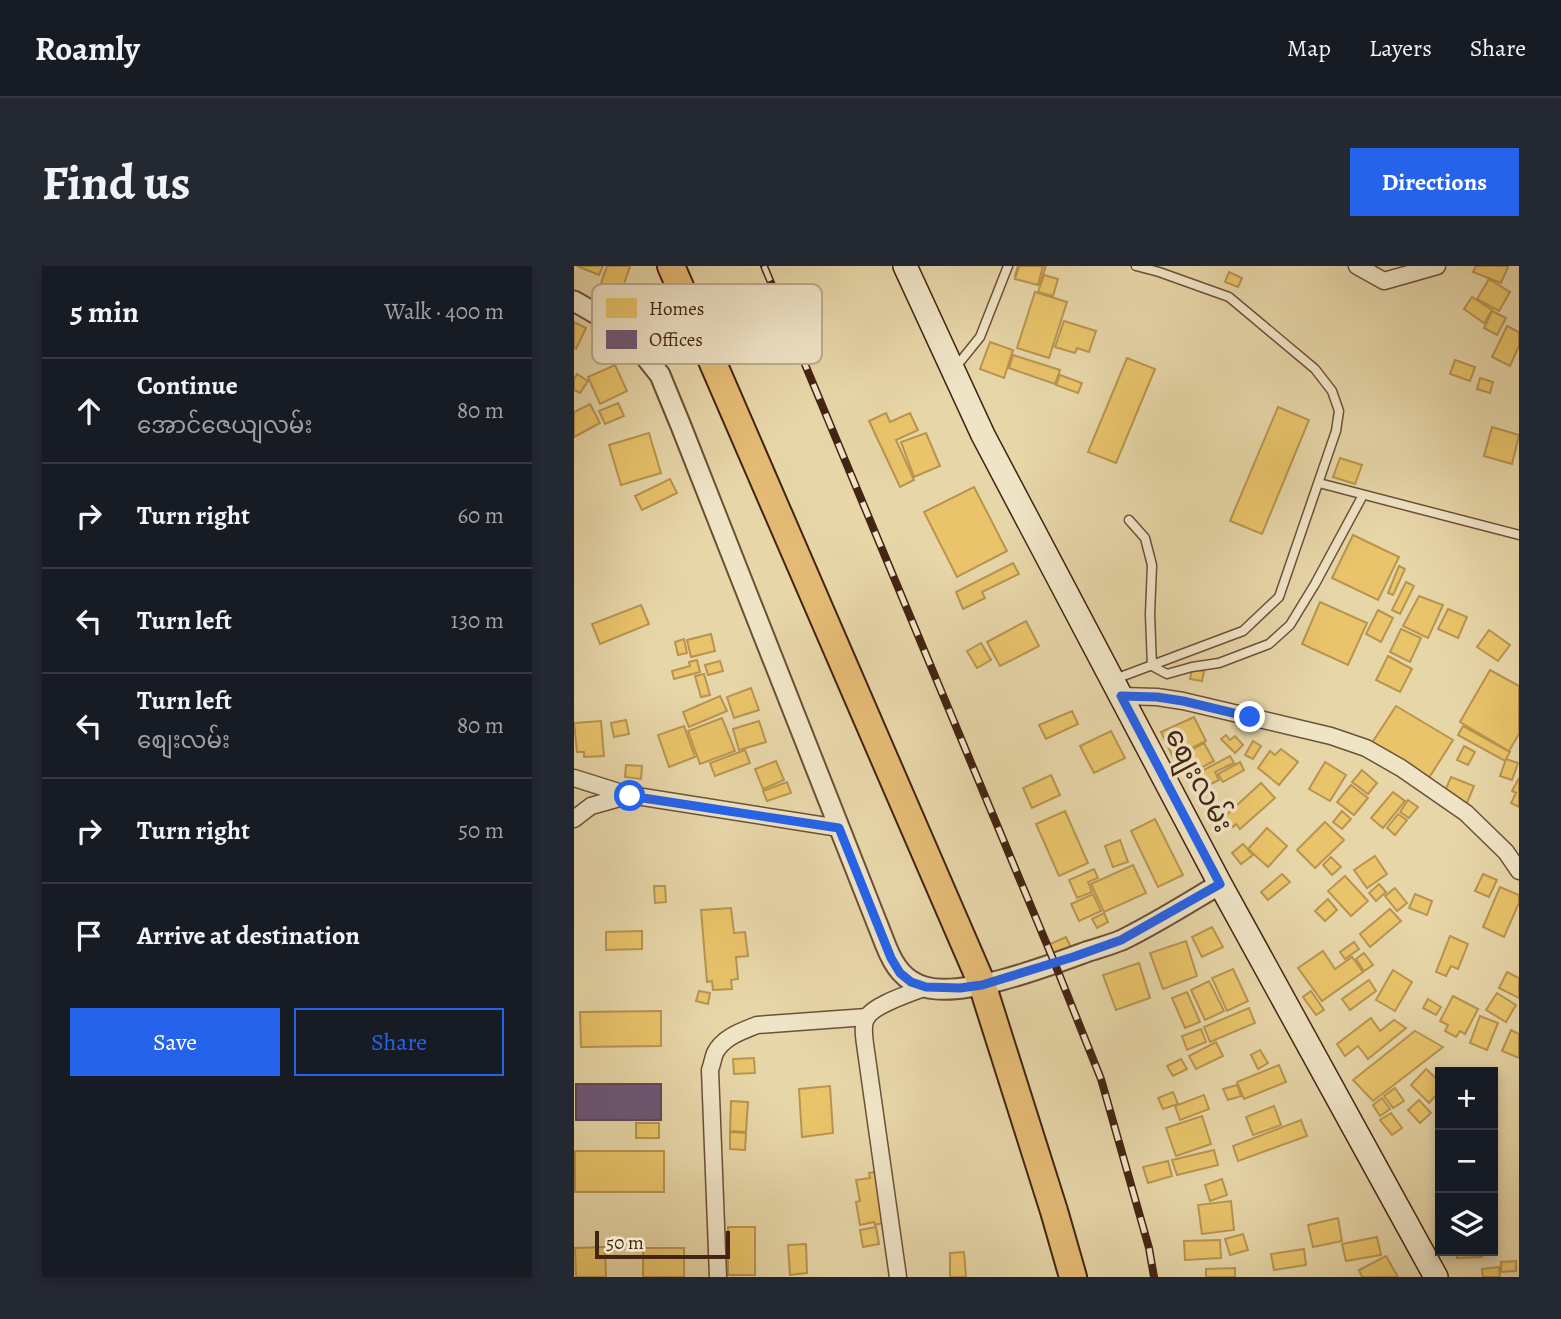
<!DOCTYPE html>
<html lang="en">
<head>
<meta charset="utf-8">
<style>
	:root { --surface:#171b24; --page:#242831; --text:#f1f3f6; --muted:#9ea1a6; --line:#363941; --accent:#2563eb }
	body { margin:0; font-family:Alegreya,"Noto Sans Myanmar",serif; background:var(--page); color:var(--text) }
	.controls { position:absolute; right:21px; bottom:21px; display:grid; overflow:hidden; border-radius:0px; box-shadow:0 4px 10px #0003 }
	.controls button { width:63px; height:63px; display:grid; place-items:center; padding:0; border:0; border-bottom:2px solid var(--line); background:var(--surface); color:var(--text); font:35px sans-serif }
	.scale { position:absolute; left:21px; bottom:18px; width:135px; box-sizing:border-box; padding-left:7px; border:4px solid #442412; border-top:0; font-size:19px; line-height:24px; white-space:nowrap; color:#442412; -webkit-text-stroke:5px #efe4c6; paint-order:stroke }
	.stop { position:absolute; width:21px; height:21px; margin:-16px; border:5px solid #2563eb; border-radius:50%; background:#fff }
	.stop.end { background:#2563eb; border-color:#fff; box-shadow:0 2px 7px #0008 }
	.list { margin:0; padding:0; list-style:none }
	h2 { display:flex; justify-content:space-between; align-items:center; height:91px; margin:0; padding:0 28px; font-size:30px }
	h2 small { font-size:23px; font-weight:400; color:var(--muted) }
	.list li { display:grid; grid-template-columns:46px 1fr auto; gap:21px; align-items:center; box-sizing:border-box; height:105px; padding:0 28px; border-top:2px solid var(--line) }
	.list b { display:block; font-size:26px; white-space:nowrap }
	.list p { margin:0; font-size:23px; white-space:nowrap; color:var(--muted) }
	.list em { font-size:23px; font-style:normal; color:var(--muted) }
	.actions { display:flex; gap:14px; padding:21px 28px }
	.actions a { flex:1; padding:16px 0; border:2px solid var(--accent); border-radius:0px; text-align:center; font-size:24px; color:var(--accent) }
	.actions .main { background:var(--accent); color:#fff }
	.icon { flex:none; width:38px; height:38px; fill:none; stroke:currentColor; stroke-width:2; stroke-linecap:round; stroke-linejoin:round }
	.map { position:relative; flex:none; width:945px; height:1011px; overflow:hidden; border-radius:0px }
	header { display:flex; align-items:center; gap:42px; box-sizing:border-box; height:98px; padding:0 35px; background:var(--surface); border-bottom:2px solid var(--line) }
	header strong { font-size:33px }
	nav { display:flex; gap:38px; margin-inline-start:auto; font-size:24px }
	.intro { display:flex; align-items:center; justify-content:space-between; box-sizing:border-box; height:168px; padding:0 42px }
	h1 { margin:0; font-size:49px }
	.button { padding:18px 32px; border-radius:0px; background:var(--accent); color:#fff; font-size:24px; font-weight:700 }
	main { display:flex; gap:42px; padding:0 42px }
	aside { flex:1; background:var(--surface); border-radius:0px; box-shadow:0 4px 10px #0003 }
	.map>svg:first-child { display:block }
	.homes { fill:#e9c46a; stroke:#b89450; stroke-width:2 }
	.offices { fill:#6d597a; stroke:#61495b; stroke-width:2 }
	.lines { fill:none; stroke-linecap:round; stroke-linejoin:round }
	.service-casing { stroke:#6d5038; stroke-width:11 }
	.minor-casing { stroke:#6d5038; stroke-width:19 }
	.tertiary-casing { stroke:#6d5038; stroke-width:23 }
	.secondary-casing { stroke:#442412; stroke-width:26 }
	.trunk-casing { stroke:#442412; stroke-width:30 }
	.service { stroke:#efe4c6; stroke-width:8 }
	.minor { stroke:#efe4c6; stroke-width:16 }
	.tertiary { stroke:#efe4c6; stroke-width:19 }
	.secondary { stroke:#efe4c6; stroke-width:23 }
	.trunk { stroke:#e4bb74; stroke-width:26 }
	.rail-casing { stroke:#442412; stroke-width:8 }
	.rail { stroke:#efe4c6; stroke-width:5; stroke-dasharray:16; stroke-linecap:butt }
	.route { stroke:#2563eb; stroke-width:9 }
	.labels { text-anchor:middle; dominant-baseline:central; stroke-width:7; stroke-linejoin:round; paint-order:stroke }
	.street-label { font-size:28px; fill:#442412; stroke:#efe4c6 }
	.key { fill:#efe4c6; stroke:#bcaa90; stroke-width:2 }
	.key-label { font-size:19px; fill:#442412 }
</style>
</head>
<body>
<header>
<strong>Roamly</strong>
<nav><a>Map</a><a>Layers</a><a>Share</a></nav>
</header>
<div class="intro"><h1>Find us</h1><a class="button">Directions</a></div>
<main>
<aside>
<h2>5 min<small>Walk · 400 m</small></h2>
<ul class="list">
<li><svg class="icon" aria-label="ahead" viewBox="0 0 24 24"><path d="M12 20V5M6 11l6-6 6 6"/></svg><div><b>Continue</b><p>အောင်ဇေယျလမ်း</p></div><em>80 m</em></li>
<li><svg class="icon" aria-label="right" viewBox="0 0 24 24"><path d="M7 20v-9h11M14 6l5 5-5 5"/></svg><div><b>Turn right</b></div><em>60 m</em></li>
<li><svg class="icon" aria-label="left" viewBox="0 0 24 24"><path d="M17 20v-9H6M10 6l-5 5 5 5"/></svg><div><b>Turn left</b></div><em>130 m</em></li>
<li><svg class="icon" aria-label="left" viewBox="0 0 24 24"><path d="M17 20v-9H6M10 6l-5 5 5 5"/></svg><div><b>Turn left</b><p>စျေးလမ်း</p></div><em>80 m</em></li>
<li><svg class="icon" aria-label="right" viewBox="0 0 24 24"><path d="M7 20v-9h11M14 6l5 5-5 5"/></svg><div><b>Turn right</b></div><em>50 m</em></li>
<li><svg class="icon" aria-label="arrive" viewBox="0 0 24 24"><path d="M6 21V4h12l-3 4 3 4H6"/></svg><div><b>Arrive at destination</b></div></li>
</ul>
<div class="actions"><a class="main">Save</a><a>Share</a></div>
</aside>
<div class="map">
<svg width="945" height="1011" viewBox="0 0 945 1011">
	<rect width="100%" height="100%" fill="#e7d6a8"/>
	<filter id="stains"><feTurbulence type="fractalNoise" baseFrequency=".00286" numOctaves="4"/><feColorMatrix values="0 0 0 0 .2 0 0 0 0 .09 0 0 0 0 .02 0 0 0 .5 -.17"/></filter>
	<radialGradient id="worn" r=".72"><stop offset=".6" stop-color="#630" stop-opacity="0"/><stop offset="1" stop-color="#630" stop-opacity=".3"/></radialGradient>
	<g class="homes">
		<path d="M3,0H29L25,9Z"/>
		<path d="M33,0H56L45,33L24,26Z"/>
		<path d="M444,0H472L466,18L441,10Z"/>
		<path d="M445,0H469L464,19L441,13Z"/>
		<path d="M902,0H932L934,1L927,17L899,6Z"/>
		<path d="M655,6L668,12L664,21L651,16Z"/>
		<path d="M470,9L484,13L479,30L464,26Z"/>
		<path d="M915,13L936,26L925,45L903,33Z"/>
		<path d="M461,26L493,36L475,92L443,82Z"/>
		<path d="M898,31L918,44L910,57L890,43Z"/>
		<path d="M918,45L932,52L923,69L910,62Z"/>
		<path d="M490,55L522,65L515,86L503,82L501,87L481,81Z"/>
		<path d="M0,56L12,62L2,83L0,82Z"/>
		<path d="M933,60L945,66V80L936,100L918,91Z"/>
		<path d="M416,76L439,84L430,112L406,103Z"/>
		<path d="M439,89L486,104L481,118L435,102Z"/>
		<path d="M553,92L581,103L542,197L514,186Z"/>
		<path d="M881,94L901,101L896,115L876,108Z"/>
		<path d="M41,99L53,125L26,138L14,111Z"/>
		<path d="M3,108L14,115L6,127L0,124V113Z"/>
		<path d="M486,109L508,117L504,127L482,119Z"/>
		<path d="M906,112L919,116L916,127L903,123Z"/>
		<path d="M44,137L50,150L31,158L25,145Z"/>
		<path d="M16,138L26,157L0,171V146Z"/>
		<path d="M704,141L735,154L688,268L656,255Z"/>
		<path d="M312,147L316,156L336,147L344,164L322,174L340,214L326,221L295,155Z"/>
		<path d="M918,161L945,169L938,198L910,190Z"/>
		<path d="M75,167L87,207L47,219L35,179Z"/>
		<path d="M352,167L366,200L340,211L327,176Z"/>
		<path d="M766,192L788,199L781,218L759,211Z"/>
		<path d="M96,213L103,227L68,244L61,230Z"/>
		<path d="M400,221L433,285L383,311L350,246Z"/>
		<path d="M779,269L825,291L804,334L758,312Z"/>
		<path d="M439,297L445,308L408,326L411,332L389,343L382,326Z"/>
		<path d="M825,300L831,303L819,329L814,327Z"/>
		<path d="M832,316L840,320L826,348L818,344Z"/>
		<path d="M845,330L869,339L854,372L829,360Z"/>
		<path d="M746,336L793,357L774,399L728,378Z"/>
		<path d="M67,339L75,358L26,378L18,358Z"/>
		<path d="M874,343L893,351L884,372L864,363Z"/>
		<path d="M804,344L819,352L807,376L792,368Z"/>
		<path d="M452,355L465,380L426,400L413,376Z"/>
		<path d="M827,363L847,372L836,396L816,386Z"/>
		<path d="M915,364L936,379L924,395L903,381Z"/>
		<path d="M137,368L141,385L117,391L113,374Z"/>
		<path d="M110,373L113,387L104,389L101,376Z"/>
		<path d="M407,377L417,394L403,402L393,385Z"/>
		<path d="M814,390L838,403L826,426L802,414Z"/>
		<path d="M123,394L126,406L100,413L98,405L116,400L115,396Z"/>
		<path d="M146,395L149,405L134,409L131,399Z"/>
		<path d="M618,403L630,405L628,415L616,413Z"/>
		<path d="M916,404L945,420V468L935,485L886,456Z"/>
		<path d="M130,408L136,429L127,431L121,410Z"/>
		<path d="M177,422L185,444L160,452L153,431Z"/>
		<path d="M146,430L153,445L115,461L109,446Z"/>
		<path d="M822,440L879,474L853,515L796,480Z"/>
		<path d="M498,445L504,458L472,473L465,459Z"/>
		<path d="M620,451L632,475L599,491L587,466Z"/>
		<path d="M148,452L161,485L126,498L114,465Z"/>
		<path d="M52,454L55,468L40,471L37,457Z"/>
		<path d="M27,455L30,490L10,491V486H3L0,457Z"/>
		<path d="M185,455L192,476L165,484L159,463Z"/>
		<path d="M110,460L121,491L95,501L84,469Z"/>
		<path d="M889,460L936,486L931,495L884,469Z"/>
		<path d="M537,465L551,492L520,507L506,480Z"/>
		<path d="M652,469L656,474L661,470L669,479L661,487L647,473Z"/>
		<path d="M679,475L687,480L679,493L671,489Z"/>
		<path d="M630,477L640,495L615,508L605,491Z"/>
		<path d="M890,480L901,486L894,499L883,494Z"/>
		<path d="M707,483L724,496L705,519L684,502L696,485L701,489Z"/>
		<path d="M171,484L176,497L141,510L136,497Z"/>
		<path d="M656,490L660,497L641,506L645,514L631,521L624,507Z"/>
		<path d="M932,493L944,497L938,514L926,510Z"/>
		<path d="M202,495L210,514L189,523L181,503Z"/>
		<path d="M666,496L670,504L649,516L644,508Z"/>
		<path d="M751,496L772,509L756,535L735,523Z"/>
		<path d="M52,499L68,500L67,513L51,511Z"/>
		<path d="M788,504L803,517L794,528L778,516Z"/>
		<path d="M477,509L486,529L458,542L449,522Z"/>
		<path d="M877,511L900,520L893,537L870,527Z"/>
		<path d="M945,512V541L937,537L942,527L938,525Z"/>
		<path d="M213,516L217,527L193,535L189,525Z"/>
		<path d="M687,517L701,532L666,563L662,558L659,561L650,551Z"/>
		<path d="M777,519L794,532L780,549L763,536Z"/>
		<path d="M819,526L831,535L809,562L797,552Z"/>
		<path d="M834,534L844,541L835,552L826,546Z"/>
		<path d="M491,545L514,597L485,610L462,558Z"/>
		<path d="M768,545L777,553L768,563L759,556Z"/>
		<path d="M824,548L833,554L821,569L813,562Z"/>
		<path d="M581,553L609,609L584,621L557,565Z"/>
		<path d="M751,556L770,574L741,602L723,584Z"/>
		<path d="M693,562L713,580L694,601L674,583Z"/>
		<path d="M546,574L554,596L539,601L531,580Z"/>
		<path d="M669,578L679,589L667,598L658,587Z"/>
		<path d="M801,590L813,608L793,622L780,604Z"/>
		<path d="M757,591L767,601L758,609L749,599Z"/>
		<path d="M559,599L572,627L530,646L517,618Z"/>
		<path d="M520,603L524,612L514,616L518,626L503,632L495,614Z"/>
		<path d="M708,608L716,616L694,634L687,626Z"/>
		<path d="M909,608L923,614L915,631L901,625Z"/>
		<path d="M771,610L794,635L777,650L754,625Z"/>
		<path d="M805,618L812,626L802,635L795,627Z"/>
		<path d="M80,620H91L92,636L81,637Z"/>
		<path d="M926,621L945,629V637L930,671L909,661Z"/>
		<path d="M821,622L833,637L823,645L811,630Z"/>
		<path d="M519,628L527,645L505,655L497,638Z"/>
		<path d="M841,628L858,635L853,649L835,642Z"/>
		<path d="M754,633L763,644L751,655L741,645Z"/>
		<path d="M157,642L160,667L171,666L174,690L162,691L164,713L157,714L158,723L139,724L138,715L133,716L127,644Z"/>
		<path d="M816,643L827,655L796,681L786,668Z"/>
		<path d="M530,647L534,656L523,662L518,653Z"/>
		<path d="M638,661L649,681L628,691L618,671Z"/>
		<path d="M68,665V683L32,684V666Z"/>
		<path d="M876,670L894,678L884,703L877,700L872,710L862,706Z"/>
		<path d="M492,671L497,682L480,689L476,678Z"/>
		<path d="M612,675L623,710L589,723L576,687Z"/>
		<path d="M780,676L785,683L771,693L766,686Z"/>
		<path d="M749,685L761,703L778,691L789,706L748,735L724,702Z"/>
		<path d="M790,687L799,699L790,705L782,693Z"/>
		<path d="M565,697L576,732L542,744L529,709Z"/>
		<path d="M659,703L674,735L653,745L638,712Z"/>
		<path d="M819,704L838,716L821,745L802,734Z"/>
		<path d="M933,706L945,712V732L925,722Z"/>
		<path d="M795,714L802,725L776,744L768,733Z"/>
		<path d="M635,715L650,745L631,754L617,724Z"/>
		<path d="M125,725L136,727L134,738L122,735Z"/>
		<path d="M737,725L750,744L742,749L729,731Z"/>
		<path d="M613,726L626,756L611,762L598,732Z"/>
		<path d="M923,727L942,739L932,756L912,744Z"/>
		<path d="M879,730L904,743L891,768L886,765L882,771L871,765L874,759L866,755Z"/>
		<path d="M854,733L867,741L862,749L849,742Z"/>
		<path d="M675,742L681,757L636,776L630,761Z"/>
		<path d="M87,745V780L7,781L6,746Z"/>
		<path d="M906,750L924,757L913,784L896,777Z"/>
		<path d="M797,752L806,765L820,754L832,762L794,793L784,780L771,790L763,778Z"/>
		<path d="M627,763L632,776L613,784L608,770Z"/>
		<path d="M937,764L945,768V792L928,785Z"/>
		<path d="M841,765L869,781L799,835L779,814Z"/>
		<path d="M642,776L649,790L622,803L615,790Z"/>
		<path d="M686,784L694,797L684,803L677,789Z"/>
		<path d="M180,792L181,807L160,808L159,793Z"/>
		<path d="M607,793L613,803L599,810L593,800Z"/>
		<path d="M705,799L712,816L670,833L663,816Z"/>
		<path d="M852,803L866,816V825L855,837L837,819Z"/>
		<path d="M663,819L667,830L654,834L649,823Z"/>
		<path d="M256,820L259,867L228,871L225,823Z"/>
		<path d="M821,822L830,835L819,842L810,830Z"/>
		<path d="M599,826L604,838L589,843L584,832Z"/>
		<path d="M630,829L635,843L606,854L601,840Z"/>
		<path d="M808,832L816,843L806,850L799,839Z"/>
		<path d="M845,834L857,847L846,857L834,844Z"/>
		<path d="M157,835L174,836L172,866L156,865Z"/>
		<path d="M700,840L707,859L679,869L672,851Z"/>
		<path d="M817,847L828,862L818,869L806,854Z"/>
		<path d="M628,850L637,878L602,890L592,862Z"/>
		<path d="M727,854L733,870L664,895L659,880Z"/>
		<rect x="62" y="857" width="23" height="15"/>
		<path d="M156,866L172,867L171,884L156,883Z"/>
		<path d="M640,884L644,899L603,909L598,894Z"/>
		<rect x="1" y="885" width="89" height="41"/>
		<path d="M594,895L598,910L574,917L569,901Z"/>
		<path d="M306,905L312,956L301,959L300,956L286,959L282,936L286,935L282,914L296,912L295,907Z"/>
		<path d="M648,913L653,929L636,935L631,919Z"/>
		<path d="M657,935L660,964L628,968L624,939Z"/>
		<path d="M764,952L768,975L739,981L734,959Z"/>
		<rect x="154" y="961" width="27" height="48"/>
		<path d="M302,961L305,978L289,981L286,964Z"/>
		<path d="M669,968L674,984L656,989L651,973Z"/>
		<path d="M803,971L807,989L772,995L768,978Z"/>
		<path d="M646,974L647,992L611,994L610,975Z"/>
		<path d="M232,978L233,1007L216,1009L214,979Z"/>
		<path d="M31,981L32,1011H2L1,982Z"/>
		<rect x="69" y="982" width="41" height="29"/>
		<path d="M730,983L732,999L700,1004L697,988Z"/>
		<path d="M883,985H907L908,991L883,992Z"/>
		<path d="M390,986L392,1011H376V987Z"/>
		<path d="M812,990L824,1011H788L785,1004Z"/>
		<path d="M942,995V1005L927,1006V996Z"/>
		<path d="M925,1001L926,1011H909L908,1003Z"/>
		<path d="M661,1002V1011H632V1003Z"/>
	</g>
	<rect class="offices" x="2" y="818" width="85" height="36"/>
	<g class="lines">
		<g class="service-casing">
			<g id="service">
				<path d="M47,62L108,32"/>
				<path d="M381,102L406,71L434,0"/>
				<path d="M745,217L945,269"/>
				<path d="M555,254L571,272L578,299L576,348L578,400L593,408L618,401L645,397L695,378L716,359L741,318L789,229"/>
				<path d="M541,413L669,365L705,331L762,165L765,145L758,125L741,103L655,31L585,6L562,0"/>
			</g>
		</g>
		<g class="minor-casing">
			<g id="minor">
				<path d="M783,0L810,15L863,0"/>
				<path d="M547,430L583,431L609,435L757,470L792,482L827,502L892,547L932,586L945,605"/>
				<path d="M0,512L54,529"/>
				<path d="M0,553L17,540L56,529L265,562"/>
				<path d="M144,1011L136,804C138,799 139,792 141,787C149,771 168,765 183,759L293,751"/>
				<path d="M324,1011L291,778C290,770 288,758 293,751C301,738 338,727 352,721"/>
			</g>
		</g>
		<g class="tertiary-casing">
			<path id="tertiary" d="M0,35L47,62L55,70L86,109L107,160L312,680C320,700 330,715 351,721C390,732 474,700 512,686C524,682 536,679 548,674C581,658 614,637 646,618"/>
		</g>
		<g class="secondary-casing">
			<path id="secondary" d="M331,0L409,169L646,618L862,1011"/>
		</g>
		<g class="trunk-casing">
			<path id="trunk" d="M97,0L408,718L480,945L499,1011"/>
		</g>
		<use href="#service" class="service"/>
		<use href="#minor" class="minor"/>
		<use href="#tertiary" class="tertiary"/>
		<use href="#secondary" class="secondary"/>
		<use href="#trunk" class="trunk"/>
		<g class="rail-casing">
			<path id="rail" d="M190,0L481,698L527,813L575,982L580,1011"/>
		</g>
		<use href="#rail" class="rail"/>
	</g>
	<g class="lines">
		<path class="route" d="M56,530L265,562L317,692L326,707L337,716L352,721L386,722L408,719L499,691L547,674L646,618L547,430L583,431L609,435L676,451"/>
	</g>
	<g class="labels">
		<g class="street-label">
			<text transform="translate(625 514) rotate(62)">စျေးလမ်း</text>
		</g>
	</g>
	<rect x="18" y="18" width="230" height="80" rx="10" class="key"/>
	<rect x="32" y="32" width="31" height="20" fill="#e9c46a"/>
	<rect x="32" y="64" width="31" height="19" fill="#6d597a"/>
	<g class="key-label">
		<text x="75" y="49">Homes</text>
		<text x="75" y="80">Offices</text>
	</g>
	<rect width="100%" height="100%" filter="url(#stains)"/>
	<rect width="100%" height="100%" fill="url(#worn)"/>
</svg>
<div class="controls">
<button>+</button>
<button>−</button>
<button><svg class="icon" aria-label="layers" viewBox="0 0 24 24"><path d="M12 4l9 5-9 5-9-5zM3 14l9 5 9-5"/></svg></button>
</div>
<div class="scale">50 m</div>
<div class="stop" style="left:56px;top:530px"></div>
<div class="stop end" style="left:676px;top:451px"></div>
</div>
</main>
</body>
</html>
